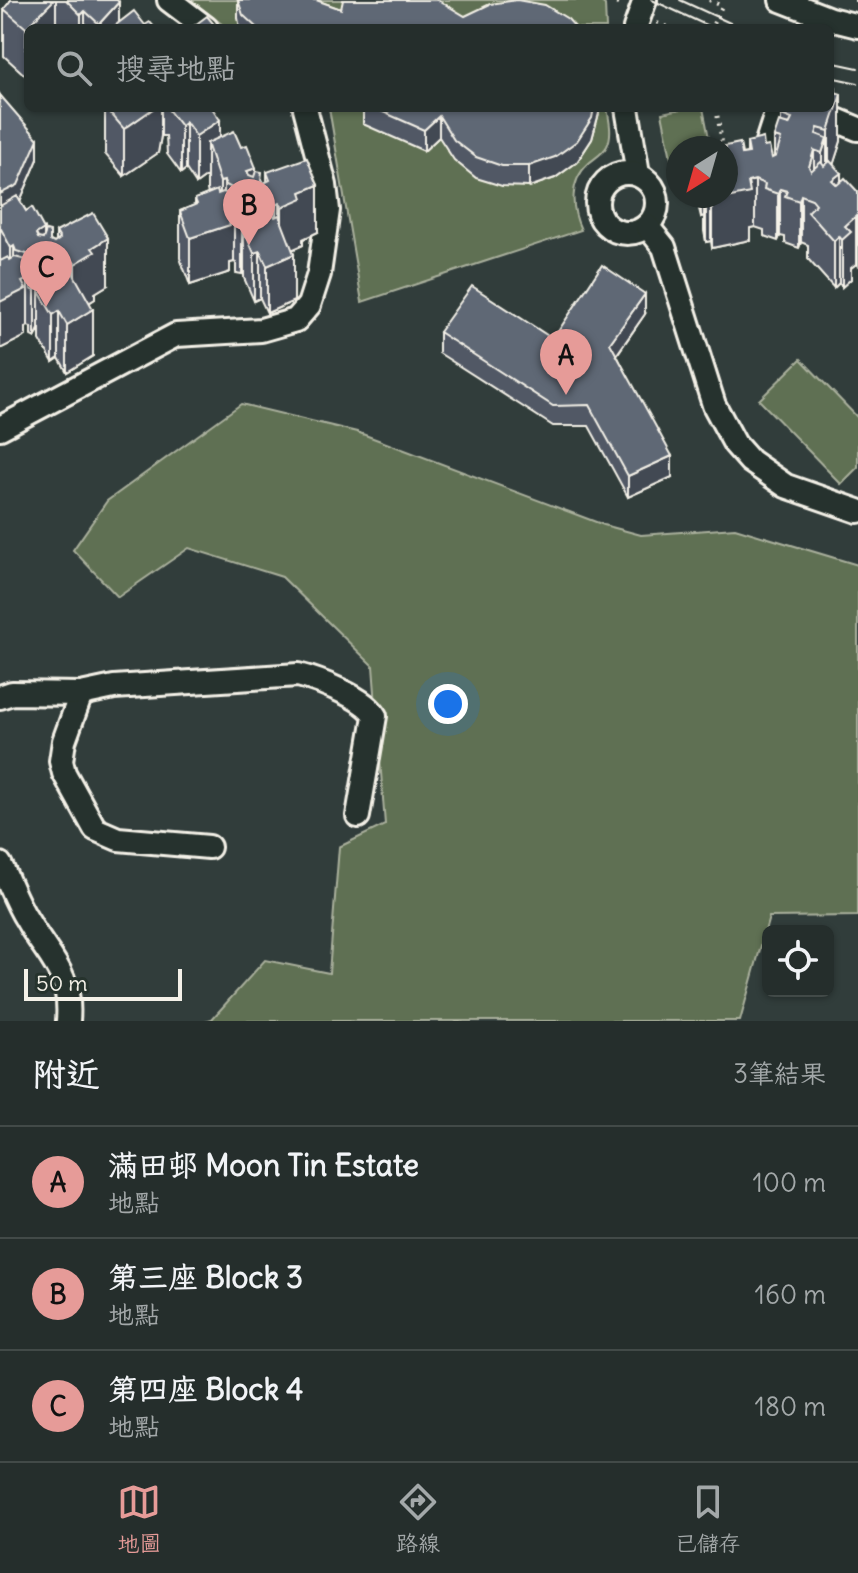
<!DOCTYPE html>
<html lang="zh-TW">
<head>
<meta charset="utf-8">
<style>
	:root { --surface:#252e2c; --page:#2d3634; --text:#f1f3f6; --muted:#a3a8a9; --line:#424a48; --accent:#e69b98 }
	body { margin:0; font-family:Delius,"LXGW WenKai TC",sans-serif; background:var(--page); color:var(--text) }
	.controls { position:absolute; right:24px; bottom:24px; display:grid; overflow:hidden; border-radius:12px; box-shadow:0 2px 6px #0004 }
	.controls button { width:72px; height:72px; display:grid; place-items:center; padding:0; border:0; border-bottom:2px solid var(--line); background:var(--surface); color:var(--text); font:40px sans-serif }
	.compass { position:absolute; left:666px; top:136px; width:72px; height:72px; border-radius:50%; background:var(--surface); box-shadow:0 2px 6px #0004; rotate:217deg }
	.scale { position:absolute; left:24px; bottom:20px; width:158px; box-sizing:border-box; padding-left:8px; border:4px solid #f4f1e8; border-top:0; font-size:22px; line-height:28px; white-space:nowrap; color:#f4f1e8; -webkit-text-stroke:6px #26332d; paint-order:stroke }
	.you { position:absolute; left:448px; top:704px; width:28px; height:28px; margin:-20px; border:6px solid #fff; border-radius:50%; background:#1a73e8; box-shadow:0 0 0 12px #1a73e833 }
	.badge { display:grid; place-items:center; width:52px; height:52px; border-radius:50%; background:var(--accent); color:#111; font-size:26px; font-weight:700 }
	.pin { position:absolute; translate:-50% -66px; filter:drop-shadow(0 2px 4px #0008) }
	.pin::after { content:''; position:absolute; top:42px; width:28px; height:24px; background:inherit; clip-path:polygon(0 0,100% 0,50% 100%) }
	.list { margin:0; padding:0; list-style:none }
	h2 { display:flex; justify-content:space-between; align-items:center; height:104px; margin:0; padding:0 32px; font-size:34px }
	h2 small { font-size:26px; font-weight:400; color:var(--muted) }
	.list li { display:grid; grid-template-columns:52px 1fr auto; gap:24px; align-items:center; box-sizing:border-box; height:112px; padding:0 32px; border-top:2px solid var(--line) }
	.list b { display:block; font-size:30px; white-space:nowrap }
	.list p { margin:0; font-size:26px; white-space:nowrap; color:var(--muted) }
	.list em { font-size:26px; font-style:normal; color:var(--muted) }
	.icon { flex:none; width:44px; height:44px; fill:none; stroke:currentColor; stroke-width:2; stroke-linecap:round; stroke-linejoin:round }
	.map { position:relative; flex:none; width:858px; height:1021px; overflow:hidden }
	.search { position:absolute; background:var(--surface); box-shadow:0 2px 6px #0004; left:24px; right:24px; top:24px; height:88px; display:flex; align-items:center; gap:20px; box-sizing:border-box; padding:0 28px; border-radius:12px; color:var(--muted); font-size:30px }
	.sheet { height:440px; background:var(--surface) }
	nav { display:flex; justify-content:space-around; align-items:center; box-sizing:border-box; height:112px; border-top:2px solid var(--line); background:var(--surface); font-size:22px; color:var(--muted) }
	nav a { display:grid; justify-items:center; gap:4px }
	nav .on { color:var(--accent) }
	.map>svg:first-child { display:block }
	.green { fill:#5f7052; stroke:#aab09d; stroke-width:2 }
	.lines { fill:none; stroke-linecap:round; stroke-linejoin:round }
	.minor-casing { stroke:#f4f1e8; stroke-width:28 }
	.path { stroke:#f4f1e8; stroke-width:4; stroke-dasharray:2 6; stroke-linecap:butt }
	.minor { stroke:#26332d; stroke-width:22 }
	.tram { stroke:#f4f1e8; stroke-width:2 }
	.wall { fill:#515965; stroke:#f4f1e8; stroke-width:2 }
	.shaded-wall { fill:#424852; stroke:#f4f1e8; stroke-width:2 }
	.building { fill:#5e6775; stroke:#f4f1e8; stroke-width:2 }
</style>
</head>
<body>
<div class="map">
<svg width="858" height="1021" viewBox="0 0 858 1021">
	<rect width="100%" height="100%" fill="#313d3b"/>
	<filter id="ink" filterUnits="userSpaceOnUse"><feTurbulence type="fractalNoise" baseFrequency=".0125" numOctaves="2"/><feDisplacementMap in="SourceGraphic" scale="16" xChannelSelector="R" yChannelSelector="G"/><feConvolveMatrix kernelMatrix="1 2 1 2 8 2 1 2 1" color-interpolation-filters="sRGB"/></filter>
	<g filter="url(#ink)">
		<g class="green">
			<path d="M191,0H599L605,5L606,28H227Z"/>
			<path d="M329,108H607C609,120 613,134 607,146C602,155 594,158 588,164C569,182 571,208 581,230L362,302Z"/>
			<path d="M686,108H703L711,148H678V172L674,173L662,113Z"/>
			<path d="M801,359L858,418V467L841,484L759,400Z"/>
			<path d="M241,404L357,432L604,525L641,535L735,528L858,565V916L769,917L740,1021H205L212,1019L265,960L329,973L339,847L385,825L373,666L282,577L189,548L118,597L73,550L107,501Z"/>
		</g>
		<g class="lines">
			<g class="minor-casing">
				<g id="minor">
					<path d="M169,0L206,28"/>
					<path d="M781,0L830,19L858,26"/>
					<path d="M635,28L645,0"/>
					<path d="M627,108L638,174"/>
					<path d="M808,108L858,129"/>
					<circle cx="627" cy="203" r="30"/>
					<path d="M726,175L759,167L775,117L783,108"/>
					<path d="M647,226L664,247L714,405L735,444L750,461L786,486L858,511"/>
					<path d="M0,428L176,335L261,330L296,320L309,305L319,274L328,210L325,185L305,108"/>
					<path d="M81,694L64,741L61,761L64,773L95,829L118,839L209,847"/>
					<path d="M0,697L12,693L81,694L114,687L298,675C318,680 366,698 375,716L358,816"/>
					<path d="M0,864C9,882 16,903 27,920C49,959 72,972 68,1021"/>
				</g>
			</g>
			<g class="path">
				<path d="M609,0L620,5"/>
				<path d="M709,0L722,6L711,28"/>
				<path d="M854,0H858"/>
				<path d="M657,23L670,28"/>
				<path d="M716,108L723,148"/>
			</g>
			<use href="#minor" class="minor"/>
			<g class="tram">
				<path d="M652,0L708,26"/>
				<path d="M680,0L741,28"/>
				<path d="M830,62L858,68"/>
				<path d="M830,77L858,83"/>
			</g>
		</g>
		<g class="wall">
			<path d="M10,0H117L119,22L145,25L155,28H28V74L26,76L4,56V9L10,2Z"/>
			<path d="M238,0H316L341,9L465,16L576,28H240L238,18Z"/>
			<path d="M836,92L841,141L833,165L841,182L858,192V266L856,264L851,268V279L842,287L839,283L834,288L808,259V245L801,242L799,248L785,243V237L780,236L778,241L764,236V230L755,227L750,228V240L712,248L711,241L706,242L704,231V216L701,217L698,205V196H726L742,154L747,153V142L764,147L772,158L774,157V137L781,122V115Z"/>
			<path d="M0,95L38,159L20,201L26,211L44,237L54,243L56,242V232L108,285L95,293V299L89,303L93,356L67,372L59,358L53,362L40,340V330L35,338L31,336V327L28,326L26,327V336L0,349Z"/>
			<path d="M105,108H212L220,137L241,147L262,181L264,183L267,182V172L318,232L303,239V245L292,250L294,301L267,313L260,298L254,301L244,278V268L242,274L236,273V263L234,262L230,263V272L190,285L180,258V211L195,205V199L208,194L207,190V176L196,184L186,169L181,173L167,154L166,136H161L158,153L124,176L105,154Z"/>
			<path d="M363,108H599V113L592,139L577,162L555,178L529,187L502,186L476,178L454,160L439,137L424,151L363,124Z"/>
			<path d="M645,314L617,355L672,477L628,497L589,426H553L439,353V332L553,339Z"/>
		</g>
		<g class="shaded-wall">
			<path d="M52,0H56V28H28V74L26,76V28Z"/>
			<path d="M119,2V28H99V24Z"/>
			<path d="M85,11V28H81V15Z"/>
			<path d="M836,87V109L841,94V141L829,178V131Z"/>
			<path d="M154,108H161V136L158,153L124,176V129Z"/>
			<path d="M594,108H599V113L592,139L577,162L555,178L529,187V166Z"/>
			<path d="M439,116V137L424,151V130Z"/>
			<path d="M220,120V167L207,143V176L196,184V136Z"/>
			<path d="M186,122V169L181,173V126Z"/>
			<path d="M827,138V185L822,200V153Z"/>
			<path d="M38,139V159L18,206L0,214V194Z"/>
			<path d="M814,150V198L809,167Z"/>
			<path d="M256,168V215L247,171Z"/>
			<path d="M841,173V220L832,180Z"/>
			<path d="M755,180V227L750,228V240L712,248V201L748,182Z"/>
			<path d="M224,181V227L228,217L234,215V262L230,263V272L190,285V238L220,228V182Z"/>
			<path d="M318,185V232L303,239V245L282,254V207L301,192Z"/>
			<path d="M780,189V236L778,241V194Z"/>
			<path d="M801,195V242L799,248V201Z"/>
			<path d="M701,196H704V216L701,217Z"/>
			<path d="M706,196H711V241L706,242Z"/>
			<path d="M280,203V250L276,252V205Z"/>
			<path d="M856,216V264L851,268V279L842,287V240L845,226Z"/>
			<path d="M244,220V268L242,274V226Z"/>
			<path d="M44,229V276L36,234Z"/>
			<path d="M839,236V283L834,288V241Z"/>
			<path d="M108,238V285L95,293V299L75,311V264L92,248Z"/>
			<path d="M14,246V293L11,295V248Z"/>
			<path d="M260,251V298L254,301V253Z"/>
			<path d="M294,254V301L267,313V266Z"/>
			<path d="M57,260V307L59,311V358L53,362V315L55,267Z"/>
			<path d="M73,261V308L69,310V263Z"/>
			<path d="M28,279V326L26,327V336L0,349V302L22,282Z"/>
			<path d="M39,282V329L35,338V291Z"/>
			<path d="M645,294V314L610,364V343Z"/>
			<path d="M93,309V356L67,372V325Z"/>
			<path d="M672,456V477L628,497V476Z"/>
		</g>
		<g class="building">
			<path d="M11,0H54L26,28L4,9Z"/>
			<path d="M66,0H117L119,2L99,24L85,11L81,15Z"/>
			<path d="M238,0H316L341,9L343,0H438L465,16L490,4L517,0L545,5L568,19L576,28H257L243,15Z"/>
			<path d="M134,11L145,25L150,22L155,28H112Z"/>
			<path d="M207,16L217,28H191Z"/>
			<path d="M830,85L836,87L835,92L841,94L829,131L818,128L816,134L827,138L822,153L814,150L809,167L811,171L821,162L824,166L830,161L841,173L832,180L837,185L845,178L858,192V219L856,216L845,226L851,232L842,240L839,236L834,241L808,212L816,204L812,199L801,195L799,201L785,196L787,191L780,189L778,194L764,189L765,184L755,180L748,182L750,193L712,201L711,196H726V148H716L740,143L742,154L749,153L747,142L763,138L764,147L769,146L772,158L776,156L781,139L774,137L779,122L789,125L792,119L781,115L783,108H830Z"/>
			<path d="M0,95L38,139L18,185L0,194Z"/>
			<path d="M106,108H154L124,129Z"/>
			<path d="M167,108H212L220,120L196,136L186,122L181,126Z"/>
			<path d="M374,108H594L592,118L577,141L555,157L529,166H502L476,157L454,140L439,116L424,130Z"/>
			<path d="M234,131L241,147L247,145L256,168L247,171L249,175L254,177L256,171L262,172L261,181L264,183L270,180L267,172L307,158L318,185L301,192L303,198L282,207L280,203L276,205L265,200L262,207L272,212L275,217L279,215L294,254L267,266L260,251L254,253L244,231L251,227L248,222L244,220L242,226H236L237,217L234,215L228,217L230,225L190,238L180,211L197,204L195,199L217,190L218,194L223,192L234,196L236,190L226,185L224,181L220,182L207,143Z"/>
			<path d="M17,196L26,211L32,207L44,229L36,234L38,238L43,239L46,231L50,232V241L54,243L60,239L56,232L93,213L108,238L92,248L95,252L75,264L73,261L69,263L57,260L55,267L65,270L69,275L73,273L93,309L67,325L59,311L53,315L40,293L47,289L44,284L39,282L35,291L31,289L32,280L28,279L22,282L26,289L0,302V261L8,257L10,260L15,257L26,260L27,254L16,251L14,246L11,248L0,227V206Z"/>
			<path d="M602,265L645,294L610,343L672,456L628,476L589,405L553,406L439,332L472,286L553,339Z"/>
		</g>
	</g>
</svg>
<div class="controls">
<button><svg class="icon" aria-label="locate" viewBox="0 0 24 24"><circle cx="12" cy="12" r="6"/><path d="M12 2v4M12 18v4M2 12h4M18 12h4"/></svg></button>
</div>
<svg class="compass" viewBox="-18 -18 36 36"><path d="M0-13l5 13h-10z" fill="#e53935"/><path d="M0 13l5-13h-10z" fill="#a3a8a9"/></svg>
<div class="scale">50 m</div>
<div class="you"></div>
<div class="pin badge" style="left:566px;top:395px">A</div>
<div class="pin badge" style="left:249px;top:245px">B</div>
<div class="pin badge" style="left:46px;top:307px">C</div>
<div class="search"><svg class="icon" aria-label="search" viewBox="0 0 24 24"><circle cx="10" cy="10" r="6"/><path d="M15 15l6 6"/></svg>搜尋地點</div>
</div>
<section class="sheet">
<h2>附近<small>3筆結果</small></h2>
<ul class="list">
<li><span class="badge">A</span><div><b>滿田邨 Moon Tin Estate</b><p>地點</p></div><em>100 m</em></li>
<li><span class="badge">B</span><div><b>第三座 Block 3</b><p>地點</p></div><em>160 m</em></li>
<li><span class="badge">C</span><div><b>第四座 Block 4</b><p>地點</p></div><em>180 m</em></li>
</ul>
</section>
<nav>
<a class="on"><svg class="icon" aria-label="map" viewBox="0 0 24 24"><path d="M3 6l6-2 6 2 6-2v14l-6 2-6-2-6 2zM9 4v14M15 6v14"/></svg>地圖</a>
<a><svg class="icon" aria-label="directions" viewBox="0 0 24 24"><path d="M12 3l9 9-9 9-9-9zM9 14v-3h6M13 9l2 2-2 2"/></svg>路線</a>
<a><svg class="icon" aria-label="saved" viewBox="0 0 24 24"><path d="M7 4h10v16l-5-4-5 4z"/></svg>已儲存</a>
</nav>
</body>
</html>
